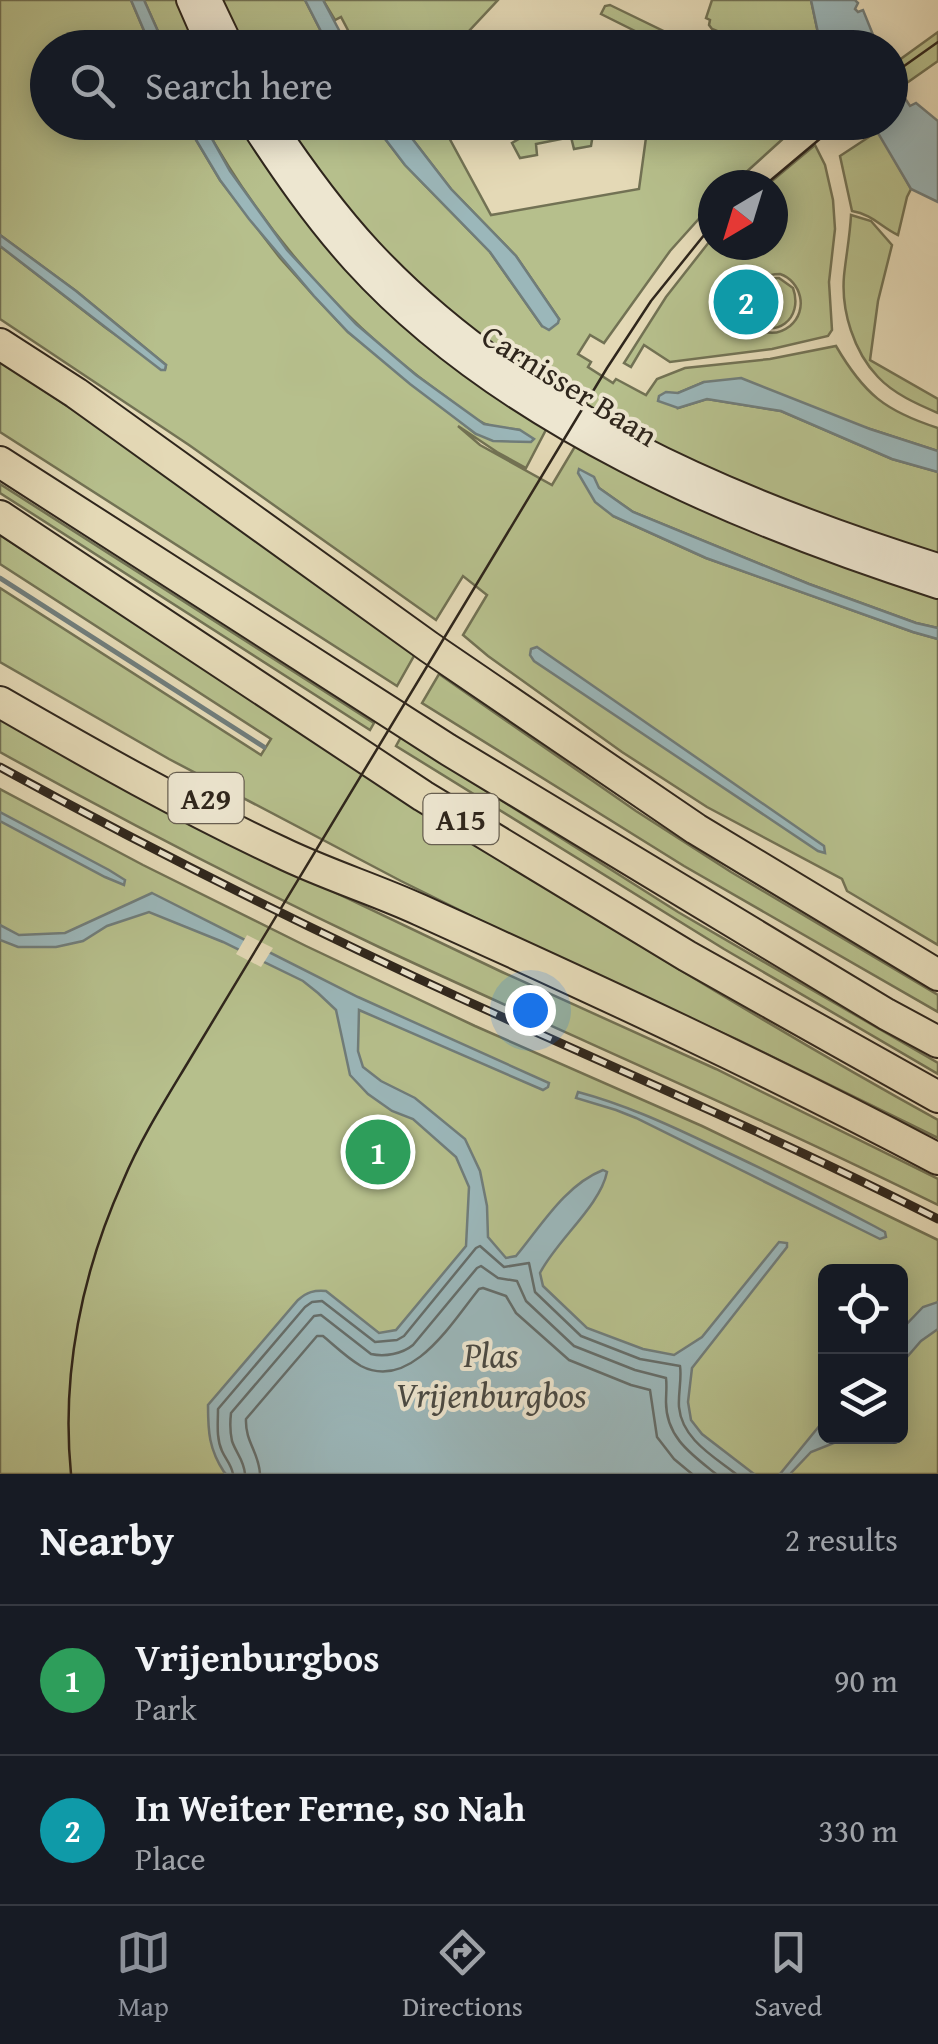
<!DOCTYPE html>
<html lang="en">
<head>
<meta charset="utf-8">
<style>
	:root { --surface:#171b24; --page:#242831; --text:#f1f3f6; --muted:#9ea1a6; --line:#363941; --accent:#8c9099 }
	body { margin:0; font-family:"Gentium Book Plus",serif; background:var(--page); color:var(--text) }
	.controls { position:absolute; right:30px; bottom:30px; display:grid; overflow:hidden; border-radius:15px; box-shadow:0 5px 25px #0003 }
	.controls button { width:90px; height:90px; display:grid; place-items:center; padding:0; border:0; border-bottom:2px solid var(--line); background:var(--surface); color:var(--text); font:50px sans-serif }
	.compass { position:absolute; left:698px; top:170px; width:90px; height:90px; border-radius:50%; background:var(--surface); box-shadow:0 5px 25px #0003; rotate:218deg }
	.you { position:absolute; left:530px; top:1010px; width:35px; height:35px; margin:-25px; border:8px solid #fff; border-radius:50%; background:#1a73e8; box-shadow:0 0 0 15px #1a73e833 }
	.badge { display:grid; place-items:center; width:65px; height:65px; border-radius:50%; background:var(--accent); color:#fff; font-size:32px; font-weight:700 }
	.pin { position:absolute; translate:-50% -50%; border:5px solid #fff; box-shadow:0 2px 10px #0006 }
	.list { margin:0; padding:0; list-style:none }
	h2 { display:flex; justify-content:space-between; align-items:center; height:130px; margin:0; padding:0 40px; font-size:42px }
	h2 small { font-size:32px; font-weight:400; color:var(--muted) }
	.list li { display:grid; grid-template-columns:65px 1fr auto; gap:30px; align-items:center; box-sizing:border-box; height:150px; padding:0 40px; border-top:2px solid var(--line) }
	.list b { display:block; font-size:38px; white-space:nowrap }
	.list p { margin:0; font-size:32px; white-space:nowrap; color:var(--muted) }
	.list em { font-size:32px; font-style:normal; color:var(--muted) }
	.icon { flex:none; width:55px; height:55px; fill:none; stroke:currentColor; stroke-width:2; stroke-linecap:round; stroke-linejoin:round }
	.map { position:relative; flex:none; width:938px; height:1474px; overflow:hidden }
	.search { position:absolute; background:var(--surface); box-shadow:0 5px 25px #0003; left:30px; right:30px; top:30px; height:110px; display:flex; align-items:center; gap:25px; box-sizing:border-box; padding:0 35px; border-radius:55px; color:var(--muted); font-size:38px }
	.sheet { height:430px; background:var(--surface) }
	nav { display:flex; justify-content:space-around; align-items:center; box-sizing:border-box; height:140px; border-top:2px solid var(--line); background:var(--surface); font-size:28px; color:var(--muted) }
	nav a { display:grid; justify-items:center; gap:5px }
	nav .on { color:var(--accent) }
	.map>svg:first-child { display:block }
	.green { fill:#b6bf8c; stroke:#727254; stroke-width:2.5; fill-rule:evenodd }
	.water { fill:#9bb7ba; stroke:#707d7b; stroke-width:2.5 }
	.pier { fill:#e4d9b6 }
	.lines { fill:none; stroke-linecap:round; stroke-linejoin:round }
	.shore { stroke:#656e6b; stroke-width:2.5 }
	.stream { stroke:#707d7b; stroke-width:5 }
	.secondary-casing { stroke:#2f261c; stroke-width:26 }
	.motorway-casing { stroke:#2f261c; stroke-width:34 }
	.secondary { stroke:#ede6d0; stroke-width:22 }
	.motorway { stroke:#e4d9b6; stroke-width:30 }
	.tram { stroke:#2f261c; stroke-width:2.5 }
	.rail-casing { stroke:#2f261c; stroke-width:9 }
	.rail { stroke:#ede6d0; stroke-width:5; stroke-dasharray:15; stroke-linecap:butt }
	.labels { text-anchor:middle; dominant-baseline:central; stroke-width:8; stroke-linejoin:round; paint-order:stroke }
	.shield { fill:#ede6d0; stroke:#686052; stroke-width:2.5 }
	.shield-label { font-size:30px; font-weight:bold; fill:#2f261c }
	.street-label { font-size:32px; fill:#2f261c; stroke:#ede6d0 }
	.water-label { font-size:35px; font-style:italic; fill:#4a4a44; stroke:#ede6d0 }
</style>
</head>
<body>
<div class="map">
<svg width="938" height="1474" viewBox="0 0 938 1474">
	<rect width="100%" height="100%" fill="#e4d9b6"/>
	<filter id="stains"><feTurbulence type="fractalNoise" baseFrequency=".002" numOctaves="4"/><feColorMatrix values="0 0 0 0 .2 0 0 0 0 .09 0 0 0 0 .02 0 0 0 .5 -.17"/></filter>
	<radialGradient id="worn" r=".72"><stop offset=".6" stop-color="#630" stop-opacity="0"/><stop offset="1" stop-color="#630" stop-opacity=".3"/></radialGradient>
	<g class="green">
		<path d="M0,0H131L151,47L48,48V122L186,123L220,180L280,258L314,296L348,332L476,434L520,430C509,428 493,428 483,423C467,416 453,401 439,392C341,321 262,229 203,123H246L550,422L526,468L497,452L458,426L480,445L552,485L580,438L938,587V628L916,623L809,584L633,512L599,488L580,470L613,516L706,558L913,632L938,639V945L847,891L842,879L707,807L622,752L488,656L463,635L487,595L463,576L436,620L189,445L0,319V246L106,328L165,369L166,365L76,291L0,235Z"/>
		<path d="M144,0H182L203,47H165Z"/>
		<path d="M216,0H305L329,47H237Z"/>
		<path d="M323,0H498L453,48L348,47L344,38L350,34L341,17L335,20Z"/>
		<path d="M712,0H811L821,47H757L712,29L709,25L710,20L706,18Z"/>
		<path d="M610,5L674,36L717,47H659V43L601,14L605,6Z"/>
		<path d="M938,32V61L901,87L891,73V66Z"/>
		<path d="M280,123H373L405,165L490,252L542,326L559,319L516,256L451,189L400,123H441L491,215L639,189L648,123H793L791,131L786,136L732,185H713V203L670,251L604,343L590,335L578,354L591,362L588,367L613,383L616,379L646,395L657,379L685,368L770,359L836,346C864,394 885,411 938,428V451L870,429L704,382L678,393V408L707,399L781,411L892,459L938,472V556L818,515L675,453L567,396L475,335L374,244Z"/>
		<path d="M514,123H582V127L594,128L591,146L574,149L571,137L536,144L537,155L520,158L512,143L522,137Z"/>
		<path d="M878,131L911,189L907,197L898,235C881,227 872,214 852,211L840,156Z"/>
		<path d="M815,145L825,165L833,200L835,229L829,282L832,330L828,336L772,349L670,362L644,345L631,367L624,363L666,297L713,237V245H773V185H767ZM780,274C801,281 809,310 790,326C767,344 741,322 735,300C739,306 743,315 749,320C775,341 804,319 793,288L779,278C760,277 762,288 754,301L746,306L734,299L733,289H736V296L743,301C764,297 750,274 780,274Z"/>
		<path d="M851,215L871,221L892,245L878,301L870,360L938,399V413C917,404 894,394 878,377C854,352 841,311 844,276C846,256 850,236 851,215Z"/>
		<path d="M0,361L134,451L415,654L397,686L0,432Z"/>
		<path d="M0,484L374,723L370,730L0,493Z"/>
		<path d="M0,535C310,734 616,942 938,1120V1138L738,1040L550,955L401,881L169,759L0,662V588L261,755L271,739L0,564Z"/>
		<path d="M439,674L636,811L731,872L938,995V1012L684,866L422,703Z"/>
		<path d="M0,715L313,882L502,972L716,1069L938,1179V1205C754,1114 565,1034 379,947C250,886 124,821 0,752Z"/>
		<path d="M401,737L678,912L938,1063V1074L724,949L396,746Z"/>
		<path d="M0,789L143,865L306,946L475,1026L702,1126L938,1240V1474H0ZM826,1272H900V1436H826Z"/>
	</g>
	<g class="water">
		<path d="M131,0H144L165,47H151Z"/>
		<path d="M305,0H323L348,47H329Z"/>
		<path d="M811,0H855L858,3L855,9L858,12L863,10L878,47H821Z"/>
		<path d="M891,77L910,106L916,103L938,121V202L911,189L872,123L890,122Z"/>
		<path d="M186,123H203L230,171L287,250L356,324L416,375L484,424L520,430L534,439L531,442L493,441L476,434L410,384L348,332L314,296L249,219L220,180Z"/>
		<path d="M373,123H400L451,189L516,256L559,319L558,323L549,330L542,326L490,252L405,165Z"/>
		<path d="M0,235L76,291L166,365L165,370H161L0,246Z"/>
		<path d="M741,378L870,429L938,451V472L892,459L781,411L707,399L678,408L658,401L659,396L666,392L678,393L704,382Z"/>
		<path d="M579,469L594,477L599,488L633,512L809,584L916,623L938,628V639L913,632L706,558L613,516L595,502L578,473Z"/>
		<path d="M537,647L824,846L825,853L818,851L534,661L530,655L531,649Z"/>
		<path d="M0,812L109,870L125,880L124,885L105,877L0,821Z"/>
		<path d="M152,893L358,997L549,1083L548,1087L543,1090L359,1010L358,1051L363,1067L381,1081L415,1098L465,1139L480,1171L487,1206L488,1237L506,1258L516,1256C541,1226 565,1185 603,1170L607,1172C600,1206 557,1240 540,1273L543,1286L587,1328L643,1349L674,1355L702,1337L779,1242L787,1243V1247L692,1368L688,1402L691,1420L702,1434L754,1474H226L224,1472C209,1449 208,1432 208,1405L298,1300C307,1292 314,1290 326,1291L379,1333L396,1330L466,1246L469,1187L456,1157L413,1119L392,1111L368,1094L350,1075L336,1010L318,993L303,981L223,942L149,912L107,926L83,941L56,947H18L0,940V925L19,935L65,933Z"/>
		<path d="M578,1092C623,1104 665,1123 707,1143C764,1169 819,1197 874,1226L885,1232L886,1237L880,1239L636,1118L616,1110L576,1098Z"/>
		<path d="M938,1302V1329L921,1341L901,1364V1330L923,1307Z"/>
		<path d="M825,1419L826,1436L839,1437L834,1443L811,1452L790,1474H780Z"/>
	</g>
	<path class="pier" d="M247,935L273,948L261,967L236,954Z"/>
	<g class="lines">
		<g class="shore">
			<path d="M233,1474C231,1464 226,1460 222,1451C216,1438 218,1423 218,1409L305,1307L312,1302L322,1301L375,1342L397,1340L404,1336L476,1248L480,1246L504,1267L529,1263L535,1292L581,1336L640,1359L680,1366C682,1379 678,1393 679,1407C682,1439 713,1456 736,1474"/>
			<path d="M245,1474C244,1460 236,1453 232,1441C230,1432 230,1422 231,1413L314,1316L321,1315L371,1354C385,1357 402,1354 413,1345L477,1268L481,1266L498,1278L517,1281L526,1301L574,1346L635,1370L666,1378C667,1386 666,1394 666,1402C666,1437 691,1454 716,1474"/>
			<path d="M260,1474C259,1452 245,1442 246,1419L317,1336H323C335,1346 347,1358 361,1366C411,1392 453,1321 479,1289L483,1288L506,1296L516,1313L569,1360L631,1385L650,1390L657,1437L674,1459L692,1474"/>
		</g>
		<path class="stream" d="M0,578L264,747"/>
		<g class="secondary-casing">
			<g id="secondary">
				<path d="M188,0L209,48"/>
				<path d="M210,0L233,48"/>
				<path d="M250,122C282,171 315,219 354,262C500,423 735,522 938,587"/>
				<path d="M272,122C302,167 333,210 370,250C519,410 733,501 938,565"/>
			</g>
		</g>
		<g class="motorway-casing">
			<g id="motorway">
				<path d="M0,344L76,393L429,647L696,829L938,975"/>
				<path d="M0,462L447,749L886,1014L938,1042"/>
				<path d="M0,516L423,796L687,956L938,1097"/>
				<path d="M0,702C92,755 184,807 280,852C325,874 374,889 420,910C595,989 768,1069 938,1159"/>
			</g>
		</g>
		<use href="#secondary" class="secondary"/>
		<use href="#motorway" class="motorway"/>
		<g class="tram">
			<path d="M890,76L938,42"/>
			<path d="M765,185L840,122"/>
			<path d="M71,1474C61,1373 82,1272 123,1181C141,1138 166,1099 190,1059L607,368L651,301L713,224"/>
		</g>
		<g class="rail-casing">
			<path id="rail" d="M0,767C153,851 310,929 469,1002C626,1073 784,1141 938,1219"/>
		</g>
		<use href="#rail" class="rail"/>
	</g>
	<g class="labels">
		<g class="shield">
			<rect x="168.5" y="773" width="75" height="50" rx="8"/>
			<rect x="423.5" y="794" width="75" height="50" rx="8"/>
		</g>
		<g class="shield-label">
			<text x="206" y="798">A29</text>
			<text x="461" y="819">A15</text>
		</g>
		<g class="street-label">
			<text transform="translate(570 385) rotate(32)">Carnisser Baan</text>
		</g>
		<g class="water-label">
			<text x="491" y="1354">Plas<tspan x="491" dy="40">Vrijenburgbos</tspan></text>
		</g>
	</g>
	<rect width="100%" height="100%" filter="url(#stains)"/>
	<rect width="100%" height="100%" fill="url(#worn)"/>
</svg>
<div class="controls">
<button><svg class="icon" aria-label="locate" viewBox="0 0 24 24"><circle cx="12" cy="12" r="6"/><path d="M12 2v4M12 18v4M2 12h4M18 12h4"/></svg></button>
<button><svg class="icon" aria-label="layers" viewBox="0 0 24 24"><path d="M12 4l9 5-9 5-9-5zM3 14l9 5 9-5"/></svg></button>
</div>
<svg class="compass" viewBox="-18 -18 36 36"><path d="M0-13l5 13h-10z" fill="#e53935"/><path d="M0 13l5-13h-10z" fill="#9ea1a6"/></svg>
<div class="you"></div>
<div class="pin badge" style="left:378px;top:1152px;background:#2e9e5b">1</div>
<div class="pin badge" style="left:746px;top:302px;background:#0f9aa8">2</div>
<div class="search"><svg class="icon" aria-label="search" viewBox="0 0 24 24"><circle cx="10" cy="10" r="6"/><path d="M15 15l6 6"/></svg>Search here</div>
</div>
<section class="sheet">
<h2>Nearby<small>2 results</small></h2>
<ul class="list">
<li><span class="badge" style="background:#2e9e5b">1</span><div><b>Vrijenburgbos</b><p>Park</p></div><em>90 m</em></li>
<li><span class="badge" style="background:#0f9aa8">2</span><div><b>In Weiter Ferne, so Nah</b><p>Place</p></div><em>330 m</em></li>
</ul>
</section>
<nav>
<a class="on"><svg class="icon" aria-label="map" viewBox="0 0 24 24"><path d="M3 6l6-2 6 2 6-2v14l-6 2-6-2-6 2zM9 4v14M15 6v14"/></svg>Map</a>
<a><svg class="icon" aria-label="directions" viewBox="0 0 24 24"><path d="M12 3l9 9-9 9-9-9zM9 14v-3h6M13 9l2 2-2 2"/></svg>Directions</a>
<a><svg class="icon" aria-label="saved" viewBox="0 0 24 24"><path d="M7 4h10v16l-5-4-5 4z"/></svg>Saved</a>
</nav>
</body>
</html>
